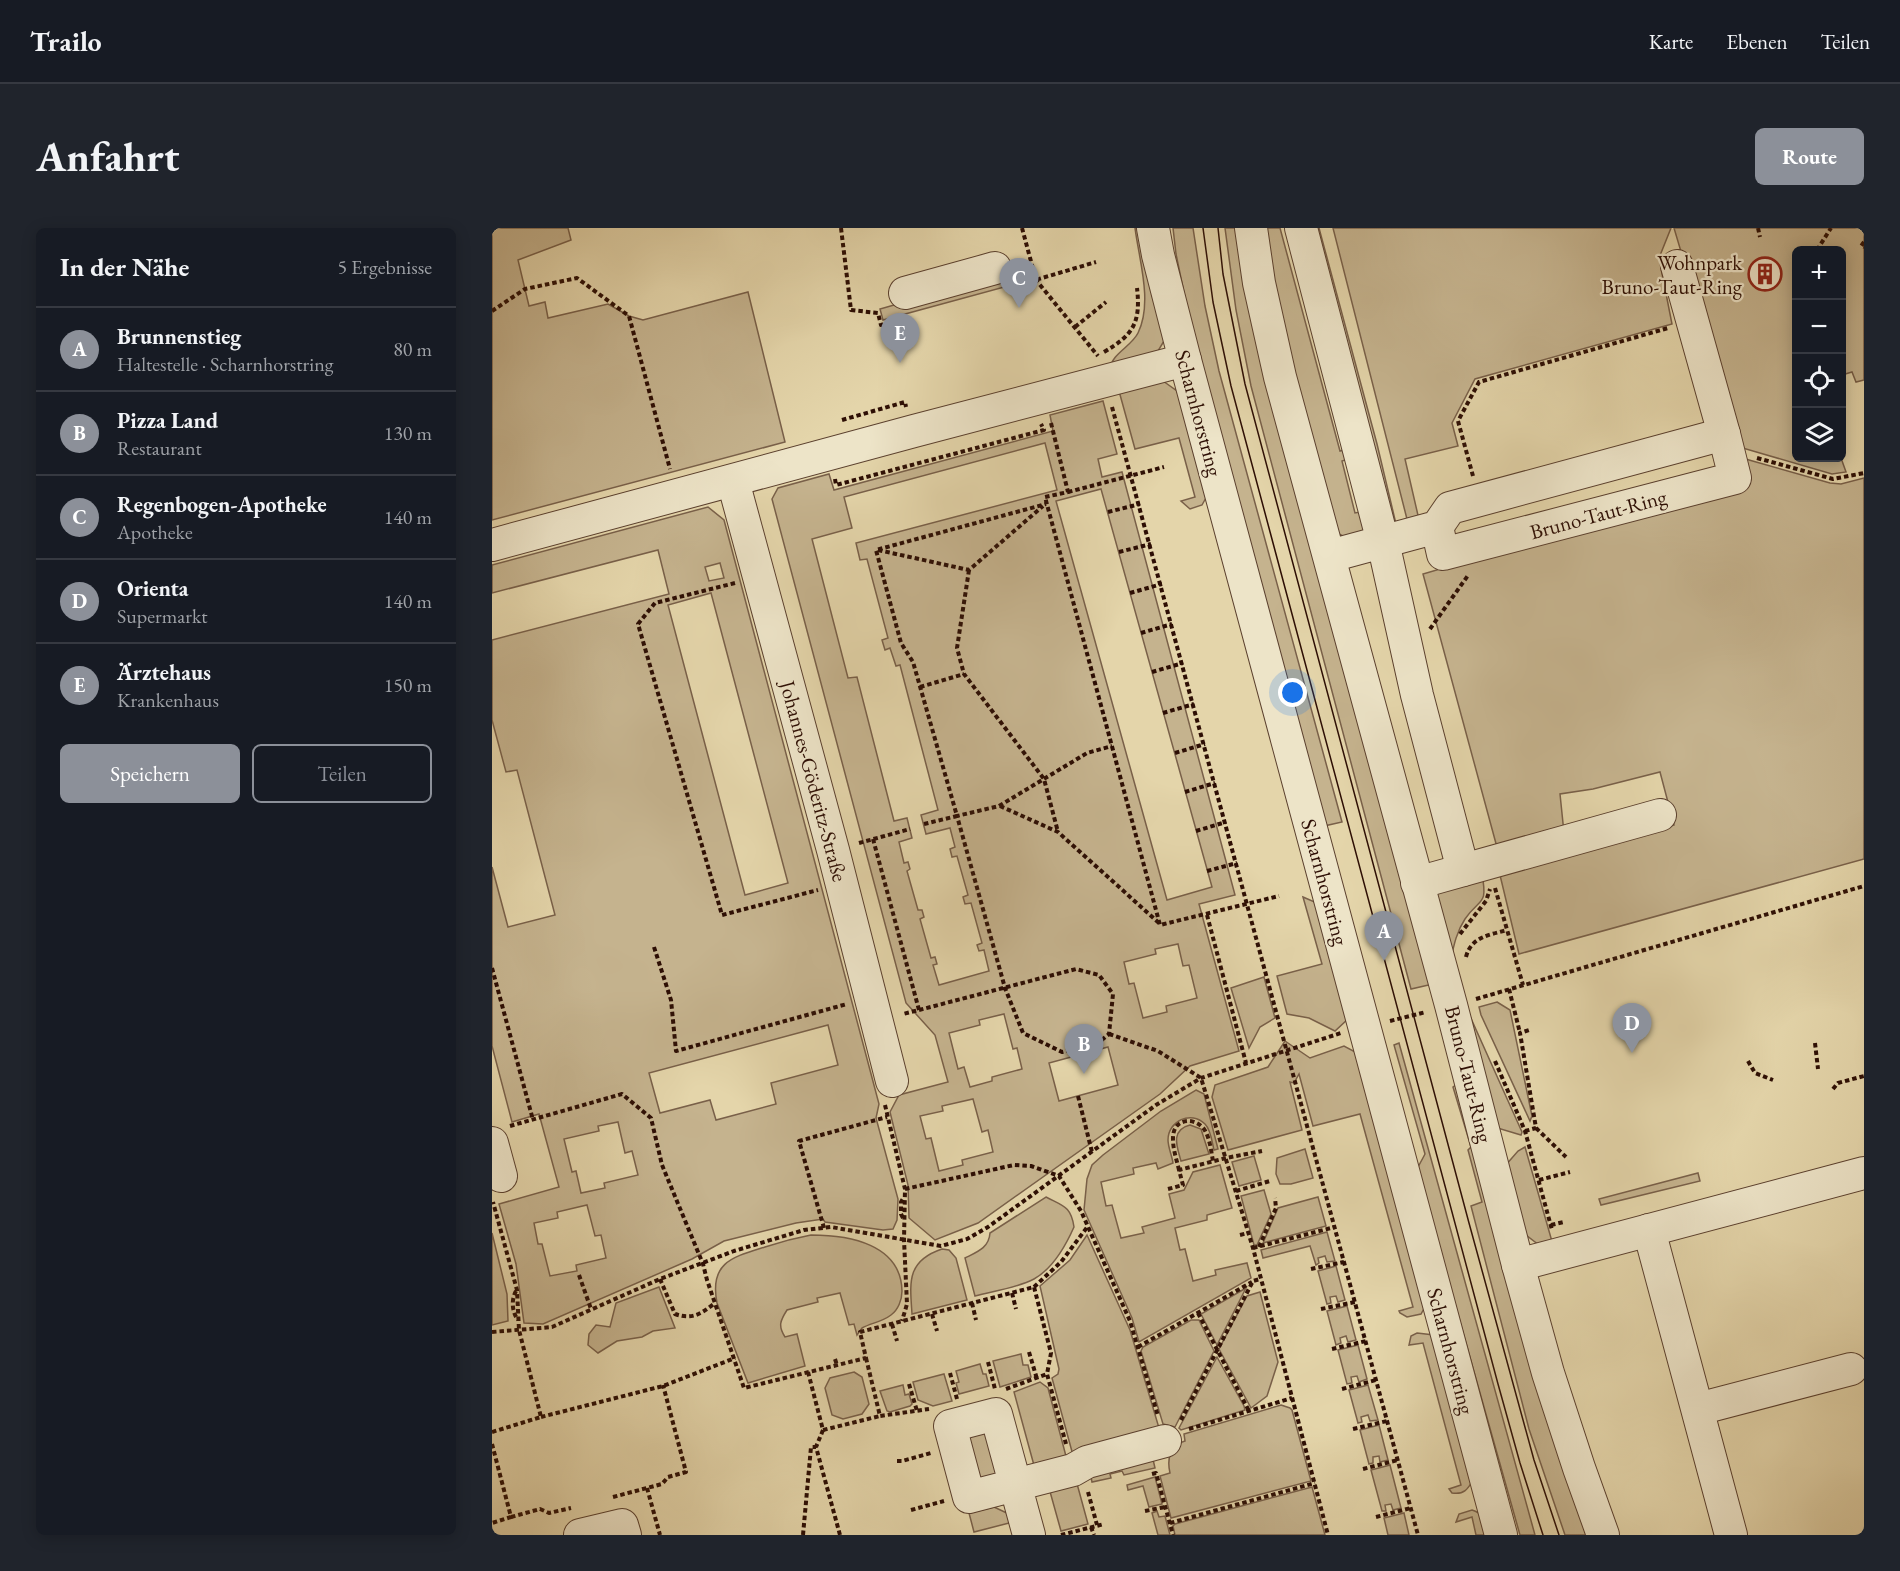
<!DOCTYPE html>
<html lang="de">
<head>
<meta charset="utf-8">
<style>
	:root { --surface:#171b24; --page:#20242c; --text:#f1f3f6; --muted:#9ea1a6; --line:#363941; --accent:#8c9099 }
	body { margin:0; font-family:"EB Garamond",serif; background:var(--page); color:var(--text) }
	.controls { position:absolute; right:18px; top:18px; display:grid; overflow:hidden; border-radius:9px; box-shadow:0 3px 15px #0003 }
	.controls button { width:54px; height:54px; display:grid; place-items:center; padding:0; border:0; border-bottom:2px solid var(--line); background:var(--surface); color:var(--text); font:30px sans-serif }
	.you { position:absolute; left:801px; top:465px; width:21px; height:21px; margin:-15px; border:4px solid #fff; border-radius:50%; background:#1a73e8; box-shadow:0 0 0 9px #1a73e833 }
	.badge { display:grid; place-items:center; width:39px; height:39px; border-radius:50%; background:var(--accent); color:#fff; font-size:20px; font-weight:700 }
	.pin { position:absolute; translate:-50% -50px; filter:drop-shadow(0 2px 3px #0008) }
	.pin::after { content:''; position:absolute; top:32px; width:21px; height:18px; background:inherit; clip-path:polygon(0 0,100% 0,50% 100%) }
	.list { margin:0; padding:0; list-style:none }
	h2 { display:flex; justify-content:space-between; align-items:center; height:78px; margin:0; padding:0 24px; font-size:26px }
	h2 small { font-size:20px; font-weight:400; color:var(--muted) }
	.list li { display:grid; grid-template-columns:39px 1fr auto; gap:18px; align-items:center; box-sizing:border-box; height:84px; padding:0 24px; border-top:2px solid var(--line) }
	.list b { display:block; font-size:22px; white-space:nowrap }
	.list p { margin:0; font-size:20px; white-space:nowrap; color:var(--muted) }
	.list em { font-size:20px; font-style:normal; color:var(--muted) }
	.actions { display:flex; gap:12px; padding:18px 24px }
	.actions a { flex:1; padding:14px 0; border:2px solid var(--accent); border-radius:9px; text-align:center; font-size:21px; color:var(--accent) }
	.actions .main { background:var(--accent); color:#fff }
	.icon { flex:none; width:33px; height:33px; fill:none; stroke:currentColor; stroke-width:2; stroke-linecap:round; stroke-linejoin:round }
	.map { position:relative; flex:none; width:1372px; height:1307px; overflow:hidden; border-radius:9px }
	header { display:flex; align-items:center; gap:36px; box-sizing:border-box; height:84px; padding:0 30px; background:var(--surface); border-bottom:2px solid var(--line) }
	header strong { font-size:28px }
	nav { display:flex; gap:33px; margin-inline-start:auto; font-size:21px }
	.intro { display:flex; align-items:center; justify-content:space-between; box-sizing:border-box; height:144px; padding:0 36px }
	h1 { margin:0; font-size:42px }
	.button { padding:15px 27px; border-radius:9px; background:var(--accent); color:#fff; font-size:21px; font-weight:700 }
	main { display:flex; gap:36px; padding:0 36px }
	aside { flex:1; background:var(--surface); border-radius:9px; box-shadow:0 3px 15px #0003 }
	.map>svg:first-child { display:block }
	.green { fill:#c5b38e; stroke:#796049; stroke-width:1.5; fill-rule:evenodd }
	.lines { fill:none; stroke-linecap:round; stroke-linejoin:round }
	.minor-casing { stroke:#5b402e; stroke-width:34 }
	.path { stroke:#2d0e04; stroke-width:4; stroke-dasharray:4.5 3; stroke-linecap:butt }
	.minor { stroke:#ede4c8; stroke-width:32 }
	.tram { stroke:#2d0e04; stroke-width:1.5 }
	.labels { text-anchor:middle; dominant-baseline:central; stroke-width:4.5; stroke-linejoin:round; paint-order:stroke }
	.poi-label { font-size:21px; fill:#2d0e04; stroke:#ede4c8; text-anchor:end }
	.street-label { font-size:21px; fill:#2d0e04; stroke:#ede4c8 }
</style>
</head>
<body>
<header>
<strong>Trailo</strong>
<nav><a>Karte</a><a>Ebenen</a><a>Teilen</a></nav>
</header>
<div class="intro"><h1>Anfahrt</h1><a class="button">Route</a></div>
<main>
<aside>
<h2>In der Nähe<small>5 Ergebnisse</small></h2>
<ul class="list">
<li><span class="badge">A</span><div><b>Brunnenstieg</b><p>Haltestelle · Scharnhorstring</p></div><em>80 m</em></li>
<li><span class="badge">B</span><div><b>Pizza Land</b><p>Restaurant</p></div><em>130 m</em></li>
<li><span class="badge">C</span><div><b>Regenbogen-Apotheke</b><p>Apotheke</p></div><em>140 m</em></li>
<li><span class="badge">D</span><div><b>Orienta</b><p>Supermarkt</p></div><em>140 m</em></li>
<li><span class="badge">E</span><div><b>Ärztehaus</b><p>Krankenhaus</p></div><em>150 m</em></li>
</ul>
<div class="actions"><a class="main">Speichern</a><a>Teilen</a></div>
</aside>
<div class="map">
<svg width="1372" height="1307" viewBox="0 0 1372 1307">
	<rect width="100%" height="100%" fill="#e4d5aa"/>
	<filter id="stains"><feTurbulence type="fractalNoise" baseFrequency=".00333" numOctaves="4"/><feColorMatrix values="0 0 0 0 .2 0 0 0 0 .09 0 0 0 0 .02 0 0 0 .5 -.17"/></filter>
	<radialGradient id="worn" r=".72"><stop offset=".6" stop-color="#630" stop-opacity="0"/><stop offset="1" stop-color="#630" stop-opacity=".3"/></radialGradient>
	<g class="green">
		<path d="M0,0H76L79,12L26,32L37,78L53,74L56,90L116,76L137,88L151,92L256,64L293,214L0,292Z"/>
		<path d="M643,0H649L672,113L666,123L618,141C620,125 639,119 646,105C661,74 647,32 643,0Z"/>
		<path d="M681,0H701L713,78L727,143L850,594L832,598L696,84L684,26Z"/>
		<path d="M733,0H747L941,756L919,761L759,158L744,82Z"/>
		<path d="M772,0H788L848,223L860,220L863,229L850,233L863,285L874,283L873,302L853,309L845,305L798,142Z"/>
		<path d="M820,0H827L885,216L904,296L896,298Z"/>
		<path d="M841,0H1179L1167,30L1180,96L983,151L960,195L966,218L913,231L928,296L917,299Z"/>
		<path d="M1182,0H1372V152L1364,154L1360,144L1350,147V22H1304V230H1349L1354,244L1340,246L1247,219Z"/>
		<path d="M535,39L538,52L391,92L388,81Z"/>
		<path d="M671,153L685,163L715,268L710,277L698,281L689,273L703,269L687,210L643,221L627,163Z"/>
		<path d="M611,173L625,226L606,231L610,249L630,244L743,667L707,676L747,823L698,838L668,866L486,995L443,1012L417,990L416,957L398,884L407,867L456,854L443,807L414,775L280,271L286,260L337,246L342,262L561,203L558,187ZM553,215L565,262L364,315L368,332L375,331L396,410L390,412L393,422L398,420L404,438L408,437L446,582L429,587L434,606L458,600L463,619L458,621L460,629L465,628L476,667L471,669L473,676L479,675L490,715L485,717L487,723L492,722L497,743L447,757L441,737L445,736L443,729L439,730L428,691L432,689L430,682H426L415,643L418,641L416,634L412,635L407,614L420,610L415,590L402,593L365,449L356,450L320,311L360,300L352,269ZM609,261L720,659L675,672L564,273ZM686,716L691,738L697,737L705,770L674,778L675,784L651,790L642,755L637,756L632,734L664,726L663,721ZM512,786L521,821L525,820L530,841L500,849V853L478,859L472,839L466,841L457,805L488,797L487,792ZM616,819L626,857L567,873L557,835ZM481,871L490,904L496,902L501,924L470,932L471,937L447,943L439,910L434,911L428,888L451,883L450,878Z"/>
		<path d="M1250,230L1338,255L1349,256L1372,250V631L1027,726L1007,643L1182,597L1168,544L1101,561L1068,566L1072,605L1006,623L931,346L1255,251Z"/>
		<path d="M216,279L232,292L387,876L384,890L406,971L405,992L401,1001L391,1002L333,994L331,991L304,995L232,1013L200,1031L51,1096L32,1095L24,1036L7,976L67,959L47,886L20,894L0,818V639L16,699L63,687L25,542L14,544L0,492V412L177,366L166,322L0,365V337ZM228,335L232,350L217,353L213,339ZM219,365L296,655L253,667L176,377ZM336,797L346,837L279,855L284,876L224,892L218,872L168,885L157,845ZM126,894L133,925L140,923L146,947L112,955L113,960L89,965L84,943L80,944L72,911L107,903L106,898ZM95,977L103,1008L109,1007L114,1030L84,1037L85,1043L58,1048L50,1016H46L42,995L66,990L65,984Z"/>
		<path d="M990,646C996,679 988,669 973,691C965,703 962,716 959,731L939,666Z"/>
		<path d="M811,669L825,675L857,790L843,803L817,790L795,786L785,748L830,736Z"/>
		<path d="M772,749L783,790L768,799L757,820L739,760Z"/>
		<path d="M1005,774L1018,782L1040,888L1038,893L989,787L987,779Z"/>
		<path d="M977,786L1030,904L1029,907L1002,899Z"/>
		<path d="M793,813L818,830L852,818L867,826L934,1077L929,1086L915,1089L908,1085L907,1083L921,1079L868,886L821,898L807,846L802,855L798,854L810,902L736,922L720,869L723,857L776,839Z"/>
		<path d="M907,815L1043,1307H1028L925,941L933,926L902,817Z"/>
		<path d="M968,854L1102,1307H1073L1037,1201L979,978L990,974L976,922L979,919L961,859Z"/>
		<path d="M704,862L712,866L726,921L722,922C720,914 719,902 713,896C699,882 676,893 676,912C676,919 680,928 681,935L666,941L664,935L641,940L642,946L609,954L614,978L620,977L629,1010L652,1005L650,999L683,990L677,966L692,962L701,944L728,937L740,980L715,987V992L683,1000L688,1022L693,1021L701,1053L724,1047L723,1042L755,1035L759,1050L647,1114L640,1090L592,982L595,951L600,937L611,927L669,883Z"/>
		<path d="M698,897L709,901L717,926L689,933C685,919 678,902 698,897Z"/>
		<path d="M1033,919L1061,1017H1047L1034,1007L1013,938L1026,923Z"/>
		<path d="M813,921L821,950L799,956H788L784,946L785,930Z"/>
		<path d="M762,928L769,952L747,958L740,934Z"/>
		<path d="M1206,945L1208,953L1109,977L1107,971Z"/>
		<path d="M772,962L779,986L765,1017H762L749,968Z"/>
		<path d="M554,969C571,978 579,978 582,999C574,1017 560,1041 542,1051C525,1060 502,1063 483,1068L473,1030C485,1024 497,1020 498,1005Z"/>
		<path d="M826,969L834,998L771,1015L786,980Z"/>
		<path d="M835,1004L843,1033L835,1034L833,1028L826,1030L827,1035L824,1037L818,1018L771,1030L769,1022Z"/>
		<path d="M0,1005L15,1066L16,1093L0,1097Z"/>
		<path d="M319,1007C357,1007 409,1016 410,1063C410,1072 406,1082 399,1087C390,1094 379,1095 370,1100L365,1107L362,1096L357,1097L348,1065L325,1070L326,1074L295,1082C288,1093 286,1098 293,1109L305,1106L313,1138L256,1155L225,1075C217,1034 241,1029 273,1019C288,1014 303,1010 319,1007Z"/>
		<path d="M595,1007L638,1102L667,1200L656,1210L663,1240L632,1247L630,1243L618,1246L619,1250L600,1254L597,1240L582,1231L560,1150L566,1146L567,1141L548,1058L578,1032Z"/>
		<path d="M450,1021L457,1022L464,1030L475,1072L420,1086C418,1055 414,1033 450,1021Z"/>
		<path d="M844,1038L853,1072L846,1074L844,1068L838,1069L839,1075L835,1076L826,1043Z"/>
		<path d="M167,1059L183,1100L161,1103L150,1109L125,1113L106,1125L96,1117L97,1106L104,1097L118,1099L124,1075Z"/>
		<path d="M754,1060L725,1117L709,1086Z"/>
		<path d="M768,1064L786,1134L775,1168L759,1180L727,1121L755,1068Z"/>
		<path d="M855,1078L864,1112L856,1114L854,1108L848,1110L849,1115L844,1117L835,1083Z"/>
		<path d="M699,1092H707L722,1123L683,1199L671,1196L649,1123L651,1119Z"/>
		<path d="M925,1105L942,1107L981,1252C976,1261 972,1267 960,1265L957,1261L969,1257L931,1115L917,1117L919,1108Z"/>
		<path d="M866,1117L875,1151L867,1154L865,1148L859,1149L860,1155L855,1156L846,1122Z"/>
		<path d="M529,1126L531,1137H536L539,1149L508,1159L501,1133Z"/>
		<path d="M725,1129L752,1178L753,1182L689,1202L687,1200Z"/>
		<path d="M488,1136L491,1146H494L497,1158L467,1166L464,1155L467,1154L464,1143Z"/>
		<path d="M362,1144L370,1149L377,1176L370,1186L351,1191L340,1187L333,1160L338,1150Z"/>
		<path d="M452,1146L460,1173L441,1178L426,1172L421,1154Z"/>
		<path d="M548,1154L556,1160L575,1232L543,1241L522,1164Z"/>
		<path d="M411,1157L413,1167L417,1166L420,1176L418,1178L398,1184L395,1183L388,1163Z"/>
		<path d="M876,1157L886,1192L878,1193L876,1187L869,1189L870,1194L866,1195L857,1162Z"/>
		<path d="M789,1177L798,1180L800,1182L819,1253L679,1290L668,1248L678,1245C675,1232 677,1217 693,1213L692,1206Z"/>
		<path d="M489,1195L509,1245L490,1256L475,1209Z"/>
		<path d="M887,1197L896,1232L888,1234L887,1228L881,1229V1235L877,1236L868,1202Z"/>
		<path d="M898,1237L909,1280L901,1282L899,1276L893,1277L894,1283H890L879,1242Z"/>
		<path d="M663,1249L670,1276L657,1279L651,1258L636,1262L635,1257Z"/>
		<path d="M584,1252L596,1296L569,1303L557,1260Z"/>
		<path d="M820,1259L833,1307H683L681,1298L683,1296Z"/>
		<path d="M502,1279L517,1286L521,1294L482,1304L477,1285Z"/>
		<path d="M980,1282C992,1285 994,1297 997,1307H984L980,1289L964,1294L967,1286Z"/>
		<path d="M665,1283L667,1289L673,1288L678,1307H666L660,1285Z"/>
		<path d="M912,1285L917,1307H896L892,1290Z"/>
	</g>
	<g class="lines">
		<g class="minor-casing">
			<g id="minor">
				<path d="M661,0L666,27L693,132L1009,1307"/>
				<path d="M759,0L767,55L788,149L959,777L1026,1037L1056,1145L1087,1240L1111,1307"/>
				<path d="M809,0L891,314L925,467L971,642"/>
				<path d="M413,65L503,40"/>
				<path d="M241,253L341,622L400,853"/>
				<path d="M945,299L951,326L1243,250L1232,206"/>
				<path d="M0,317L422,203L693,132"/>
				<path d="M838,328L945,299L958,280L1232,206L1185,38"/>
				<path d="M925,655L1168,587"/>
				<path d="M0,915L9,948"/>
				<path d="M1157,1002L1239,1307"/>
				<path d="M1026,1037L1372,945"/>
				<path d="M1206,1181L1359,1141"/>
				<path d="M88,1307L130,1297L133,1307"/>
				<path d="M537,1307L504,1186L458,1198L477,1269L581,1242L595,1234L673,1213"/>
			</g>
		</g>
		<g class="path">
			<path d="M349,0L359,82L386,85L389,97L409,91"/>
			<path d="M530,0L544,52L606,128"/>
			<path d="M1266,0L1268,9"/>
			<path d="M1372,14L1369,18L1372,19"/>
			<path d="M1325,22L1339,0"/>
			<path d="M523,58L604,34"/>
			<path d="M0,83L33,61L85,50L137,88L178,241"/>
			<path d="M583,99L614,74"/>
			<path d="M612,124C641,107 649,95 645,60"/>
			<path d="M620,179L926,1307"/>
			<path d="M350,192L413,174L414,179"/>
			<path d="M559,195L576,264L553,269L668,697L787,668"/>
			<path d="M1265,230L1341,251L1372,245"/>
			<path d="M981,248L966,193L987,154L1176,100"/>
			<path d="M343,251L344,257L552,202L549,196"/>
			<path d="M576,264L672,239"/>
			<path d="M616,284L648,276"/>
			<path d="M386,322L477,342L551,278"/>
			<path d="M627,324L659,316"/>
			<path d="M477,342L465,420L472,446L552,551L566,604"/>
			<path d="M243,355L163,375L146,396L230,687L326,662"/>
			<path d="M638,365L670,356"/>
			<path d="M938,401L977,346"/>
			<path d="M649,405L680,396"/>
			<path d="M660,444L691,435"/>
			<path d="M428,459L472,446"/>
			<path d="M671,485L702,476"/>
			<path d="M683,525L713,516"/>
			<path d="M693,564L723,555"/>
			<path d="M508,578L566,604L667,695"/>
			<path d="M432,596L465,588L421,434L409,415L384,322L554,276"/>
			<path d="M704,603L734,594"/>
			<path d="M381,611L427,782L411,786"/>
			<path d="M367,615L418,601"/>
			<path d="M715,643L745,635"/>
			<path d="M1003,660L1031,757"/>
			<path d="M715,687L754,835"/>
			<path d="M968,706L994,673L998,661"/>
			<path d="M162,719L179,772L184,823L355,776"/>
			<path d="M974,729C979,709 997,707 1015,702"/>
			<path d="M0,740L41,892"/>
			<path d="M1017,761L1028,805"/>
			<path d="M984,771L1372,658"/>
			<path d="M427,782L584,741L607,747L621,766L617,806L605,816L570,824L531,805L513,760L465,588L507,578L595,525L620,518"/>
			<path d="M898,793L934,784"/>
			<path d="M617,806L666,823L709,850L761,1020L836,1307"/>
			<path d="M1323,815L1326,841"/>
			<path d="M1003,833L1033,903L1060,1002"/>
			<path d="M1256,833L1263,845L1281,852"/>
			<path d="M1341,861L1346,855L1372,848"/>
			<path d="M586,868L600,924"/>
			<path d="M393,877L413,961L412,1012L415,1076L410,1093"/>
			<path d="M18,898L130,866L159,890L170,937L211,1036L215,1052L252,1160L374,1130L368,1104L542,1059L559,1125L555,1146L574,1216"/>
			<path d="M1044,900L1074,929"/>
			<path d="M1033,903L1044,900L1028,805L1037,802"/>
			<path d="M687,942C684,928 671,895 696,893C702,893 708,896 712,901C718,910 719,923 721,933"/>
			<path d="M1047,952L1078,944"/>
			<path d="M413,961L522,937L539,938L567,948L589,983L638,1093L666,1188"/>
			<path d="M676,961L691,957L687,942L734,930L770,923"/>
			<path d="M744,963L778,953"/>
			<path d="M411,990L409,986V974L412,969"/>
			<path d="M1059,997L1072,994"/>
			<path d="M332,1000L307,913L395,889"/>
			<path d="M748,1007L756,1005"/>
			<path d="M767,1019L784,980L783,970"/>
			<path d="M761,1020L843,999"/>
			<path d="M819,1041L852,1034"/>
			<path d="M87,1047L99,1081"/>
			<path d="M168,1051L183,1086C200,1092 209,1086 223,1075"/>
			<path d="M542,1059L569,1034L596,998"/>
			<path d="M24,1063C19,1072 20,1084 26,1092"/>
			<path d="M520,1065L524,1081"/>
			<path d="M480,1075L484,1092"/>
			<path d="M829,1081L863,1074"/>
			<path d="M706,1085L757,1183"/>
			<path d="M440,1086L445,1103"/>
			<path d="M400,1096L405,1113"/>
			<path d="M0,1104L60,1099L168,1051L242,1023L312,1002L339,999L449,1018L475,1011L496,999L664,877L709,850L849,805"/>
			<path d="M646,1119L760,1054"/>
			<path d="M840,1121L874,1113"/>
			<path d="M537,1124L545,1151"/>
			<path d="M374,1130L388,1188L437,1181"/>
			<path d="M343,1131L345,1137"/>
			<path d="M496,1134L503,1161"/>
			<path d="M316,1144L331,1202L388,1188"/>
			<path d="M458,1145L465,1171"/>
			<path d="M417,1156L425,1183"/>
			<path d="M514,1161L555,1146"/>
			<path d="M850,1161L884,1152"/>
			<path d="M49,1189L171,1158L243,1130"/>
			<path d="M689,1192L761,1053L768,1051"/>
			<path d="M697,1201L800,1170"/>
			<path d="M861,1201L895,1193"/>
			<path d="M331,1202L324,1219L348,1307"/>
			<path d="M0,1204L49,1189L27,1102L25,1062L1,974"/>
			<path d="M0,1216L19,1289L0,1295"/>
			<path d="M405,1233H410L439,1225"/>
			<path d="M871,1241L906,1232"/>
			<path d="M660,1246L664,1245L681,1307"/>
			<path d="M155,1260L168,1307"/>
			<path d="M596,1264L605,1297"/>
			<path d="M121,1269L170,1256L176,1249L194,1244L171,1157"/>
			<path d="M419,1282L452,1273"/>
			<path d="M653,1283L673,1279"/>
			<path d="M19,1289L48,1281L57,1285L79,1280"/>
			<path d="M884,1289L919,1280"/>
			<path d="M678,1295L823,1255"/>
			<path d="M599,1299L602,1307"/>
			<path d="M311,1307L319,1219H324"/>
			<path d="M569,1307L612,1296"/>
		</g>
		<use href="#minor" class="minor"/>
		<g class="tram">
			<path d="M711,0L721,74L739,158L1006,1156L1028,1235L1051,1307"/>
			<path d="M726,0L731,46L753,156L977,995L1042,1232L1067,1307"/>
		</g>
	</g>
	<defs>
		<g id="building-ring" transform="scale(1.725)"><circle r="9.5" fill="#ede4c8" stroke="#8f2418" stroke-width="1.5"/><path d="M-4-6H4V6H1V3H-1V6H-4ZM-2.5-4.3h1.7v1.8h-1.7ZM.8-4.3h1.7v1.8H.8ZM-2.5-1h1.7V.8h-1.7ZM.8-1h1.7V.8H.8Z" fill="#8f2418"/></g>
	</defs>
	<g fill-rule="evenodd">
		<use href="#building-ring" x="1273" y="46"/>
	</g>
	<g class="labels">
		<g class="poi-label">
			<text x="1250" y="34">Wohnpark<tspan x="1250" dy="24">Bruno-Taut-Ring</tspan></text>
		</g>
		<g class="street-label">
			<text transform="translate(707 185) rotate(75)">Scharnhorstring</text>
			<text transform="translate(1106 286) rotate(-15)">Bruno-Taut-Ring</text>
			<text transform="translate(322 553) rotate(75)">Johannes-Göderitz-Straße</text>
			<text transform="translate(833 654) rotate(75)">Scharnhorstring</text>
			<text transform="translate(977 846) rotate(76)">Bruno-Taut-Ring</text>
			<text transform="translate(959 1123) rotate(75)">Scharnhorstring</text>
		</g>
	</g>
	<rect width="100%" height="100%" filter="url(#stains)"/>
	<rect width="100%" height="100%" fill="url(#worn)"/>
</svg>
<div class="controls">
<button>+</button>
<button>−</button>
<button><svg class="icon" aria-label="locate" viewBox="0 0 24 24"><circle cx="12" cy="12" r="6"/><path d="M12 2v4M12 18v4M2 12h4M18 12h4"/></svg></button>
<button><svg class="icon" aria-label="layers" viewBox="0 0 24 24"><path d="M12 4l9 5-9 5-9-5zM3 14l9 5 9-5"/></svg></button>
</div>
<div class="you"></div>
<div class="pin badge" style="left:892px;top:733px">A</div>
<div class="pin badge" style="left:592px;top:846px">B</div>
<div class="pin badge" style="left:527px;top:80px">C</div>
<div class="pin badge" style="left:1140px;top:825px">D</div>
<div class="pin badge" style="left:408px;top:135px">E</div>
</div>
</main>
</body>
</html>
